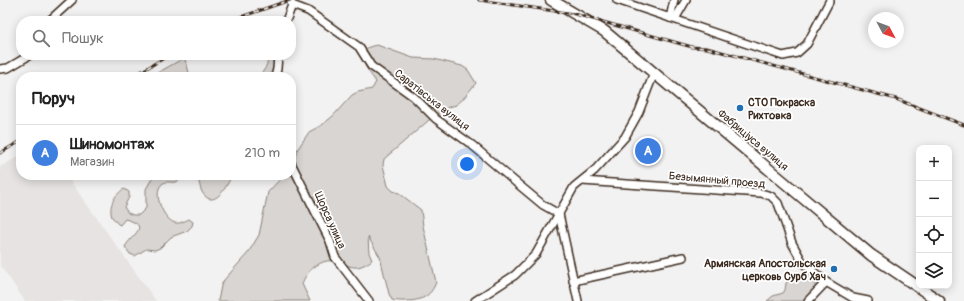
<!DOCTYPE html>
<html lang="uk">
<head>
<meta charset="utf-8">
<style>
	:root { --surface:#fff; --page:#f6f6f6; --text:#222; --muted:#767676; --line:#e0e0e0; --accent:#111827 }
	body { margin:0; font-family:Pangolin,sans-serif; background:var(--page); color:var(--text) }
	.controls { position:absolute; right:12px; bottom:12px; display:grid; overflow:hidden; border-radius:8px; box-shadow:0 2px 10px #0003 }
	.controls button { width:36px; height:36px; display:grid; place-items:center; padding:0; border:0; border-bottom:1px solid var(--line); background:var(--surface); color:var(--text); font:20px sans-serif }
	.compass { position:absolute; left:868px; top:12px; width:36px; height:36px; border-radius:50%; background:var(--surface); box-shadow:0 2px 10px #0003; rotate:131deg }
	.you { position:absolute; left:467px; top:164px; width:14px; height:14px; margin:-10px; border:3px solid #fff; border-radius:50%; background:#1a73e8; box-shadow:0 0 0 6px #1a73e833 }
	.badge { display:grid; place-items:center; width:26px; height:26px; border-radius:50%; background:var(--accent); color:#fff; font-size:13px; font-weight:700 }
	.pin { position:absolute; translate:-50% -50%; border:2px solid #fff; box-shadow:0 1px 4px #0006 }
	.list { margin:0; padding:0; list-style:none }
	h2 { display:flex; justify-content:space-between; align-items:center; height:52px; margin:0; padding:0 16px; font-size:17px }
	h2 small { font-size:13px; font-weight:400; color:var(--muted) }
	.list li { display:grid; grid-template-columns:26px 1fr auto; gap:12px; align-items:center; box-sizing:border-box; height:56px; padding:0 16px; border-top:1px solid var(--line) }
	.list b { display:block; font-size:15px; white-space:nowrap }
	.list p { margin:0; font-size:13px; white-space:nowrap; color:var(--muted) }
	.list em { font-size:13px; font-style:normal; color:var(--muted) }
	.icon { flex:none; width:22px; height:22px; fill:none; stroke:currentColor; stroke-width:2; stroke-linecap:round; stroke-linejoin:round }
	.map { position:relative; flex:none; width:964px; height:301px; overflow:hidden }
	.search { position:absolute; background:var(--surface); box-shadow:0 2px 10px #0003; left:16px; top:16px; width:280px; height:44px; display:flex; align-items:center; gap:10px; box-sizing:border-box; padding:0 14px; border-radius:16px; color:var(--muted); font-size:15px }
	.panel { position:absolute; background:var(--surface); box-shadow:0 2px 10px #0003; left:16px; top:72px; width:280px; height:108px; border-radius:16px }
	.map>svg:first-child { display:block }
	.built { fill:#e6e3e2 }
	.green { fill:#d8d5d2; stroke:#8a8078 }
	.lines { fill:none; stroke-linecap:round; stroke-linejoin:round }
	.street-casing { stroke:#3b2a1e; stroke-width:10 }
	.secondary-casing { stroke:#3b2a1e; stroke-width:13 }
	.street { stroke:#fff; stroke-width:7 }
	.secondary { stroke:#fff; stroke-width:10 }
	.rail-casing { stroke:#3b2a1e; stroke-width:3 }
	.rail { stroke:#fff; stroke-width:1.5; stroke-dasharray:4.5; stroke-linecap:butt }
	.poi-dot { fill:#1f6fb2; stroke:#fff; stroke-width:1.5 }
	.labels { text-anchor:middle; dominant-baseline:central; stroke-width:3.5; stroke-linejoin:round; paint-order:stroke }
	.street-label { font-size:11px; fill:#3b2a1e; stroke:#fff }
	.poi-label { font-size:11px; font-weight:bold; fill:#3b2a1e; stroke:#fff; text-anchor:start }
</style>
</head>
<body>
<div class="map">
<svg width="964" height="301" viewBox="0 0 964 301">
	<rect width="100%" height="100%" fill="#f3f2f2"/>
	<filter id="ink" filterUnits="userSpaceOnUse"><feTurbulence type="fractalNoise" baseFrequency=".025" numOctaves="2"/><feDisplacementMap in="SourceGraphic" scale="8" xChannelSelector="R" yChannelSelector="G"/><feConvolveMatrix kernelMatrix="1 2 1 2 8 2 1 2 1" color-interpolation-filters="sRGB"/></filter>
	<g filter="url(#ink)">
		<path class="built" d="M21,155V175H64L71,182L156,301H25L0,265V167Z"/>
		<g class="green">
			<path d="M377,45L413,58L434,59L462,66L468,70L476,83L462,100L456,105L449,107L436,114L384,159L383,165L388,186L393,191L399,193L421,210L423,226L436,282C431,297 420,301 405,301C401,301 396,301 392,300L389,294L380,257L368,237L369,253L372,260C368,263 363,266 358,267C350,268 343,263 336,261C321,258 306,271 302,284L310,301H218L221,286L224,280L248,253L259,235L268,192L284,175H291V166L295,158L297,150L309,132L322,125L333,116L352,95L358,92L372,89L376,82C367,69 350,49 377,45Z"/>
			<path d="M268,55H275L274,68L271,77H257C265,71 268,65 268,55Z"/>
			<path d="M184,58L187,65L190,77H150Z"/>
			<path d="M154,175H186C183,177 179,181 176,182C170,183 166,180 161,185C153,194 163,219 175,223C179,224 185,221 189,219L193,222L192,226L187,231L171,237L160,248L155,250L146,249L135,256L130,254L125,247C132,234 152,226 125,219L120,225L118,224C116,222 114,219 112,217C108,206 115,194 124,189L129,192V197L124,207L128,213L133,215H139L146,208V189Z"/>
			<path d="M195,175H232C228,184 214,212 202,192C199,186 200,180 195,175Z"/>
			<path d="M797,272C806,273 814,280 816,288L806,301H767L773,296L783,293L785,290L786,283Z"/>
		</g>
		<g class="lines">
			<g class="street-casing">
				<g id="street">
					<path d="M617,0L783,56L797,53L807,44L830,0"/>
					<path d="M292,5L308,11L359,47L371,66L414,97L436,119L472,145L513,180L543,205L559,214L578,301"/>
					<path d="M670,18L674,0"/>
					<path d="M675,19L686,0"/>
					<path d="M49,21L72,0"/>
					<path d="M286,21L292,5L290,0"/>
					<path d="M0,69L8,68L30,55"/>
					<path d="M275,77L277,69L278,55"/>
					<path d="M291,163L330,241L335,257L369,301"/>
					<path d="M582,181L761,193L771,196L778,203L792,243L803,263L826,282L853,298L868,301"/>
					<path d="M573,281L683,257"/>
					<path d="M475,301L515,275L536,254L574,187L595,170L625,137L639,112L654,73"/>
					<path d="M808,301L826,282"/>
				</g>
			</g>
			<g class="secondary-casing">
				<path id="secondary" d="M551,0L604,31L871,255L939,301"/>
			</g>
			<use href="#street" class="street"/>
			<use href="#secondary" class="secondary"/>
			<g class="rail-casing">
				<g id="rail">
					<path d="M479,0L575,14L692,47L707,48L896,99L964,125"/>
					<path d="M229,21L290,0"/>
					<path d="M132,77L169,55"/>
					<path d="M0,153L21,141"/>
				</g>
			</g>
			<use href="#rail" class="rail"/>
		</g>
	</g>
	<g class="poi-dot">
		<circle cx="740" cy="108" r="4"/>
		<circle cx="834" cy="269" r="4"/>
	</g>
	<g class="labels">
		<g class="street-label">
			<text transform="translate(432 100) rotate(38)">Саратівська вулиця</text>
			<text transform="translate(753 140) rotate(40)">Фабриціуса вулиця</text>
			<text transform="translate(717 180) rotate(5)">Безымянный проезд</text>
			<text transform="translate(330 220) rotate(66)">Щорса улица</text>
		</g>
		<g class="poi-label">
			<text x="748" y="102">СТО Покраска<tspan x="748" dy="13">Рихтовка</tspan></text>
			<text x="826" y="263" text-anchor="end">Армянская Апостольская<tspan x="826" dy="13">церковь Сурб Хач</tspan></text>
		</g>
	</g>
</svg>
<div class="controls">
<button>+</button>
<button>−</button>
<button><svg class="icon" aria-label="locate" viewBox="0 0 24 24"><circle cx="12" cy="12" r="6"/><path d="M12 2v4M12 18v4M2 12h4M18 12h4"/></svg></button>
<button><svg class="icon" aria-label="layers" viewBox="0 0 24 24"><path d="M12 4l9 5-9 5-9-5zM3 14l9 5 9-5"/></svg></button>
</div>
<svg class="compass" viewBox="-18 -18 36 36"><path d="M0-13l5 13h-10z" fill="#e53935"/><path d="M0 13l5-13h-10z" fill="#767676"/></svg>
<div class="you"></div>
<div class="pin badge" style="left:648px;top:151px;background:#3f7fe0">A</div>
<div class="search"><svg class="icon" aria-label="search" viewBox="0 0 24 24"><circle cx="10" cy="10" r="6"/><path d="M15 15l6 6"/></svg>Пошук</div>
<section class="panel">
<h2>Поруч<small></small></h2>
<ul class="list">
<li><span class="badge" style="background:#3f7fe0">A</span><div><b>Шиномонтаж</b><p>Магазин</p></div><em>210 m</em></li>
</ul>
</section>
</div>
</body>
</html>
